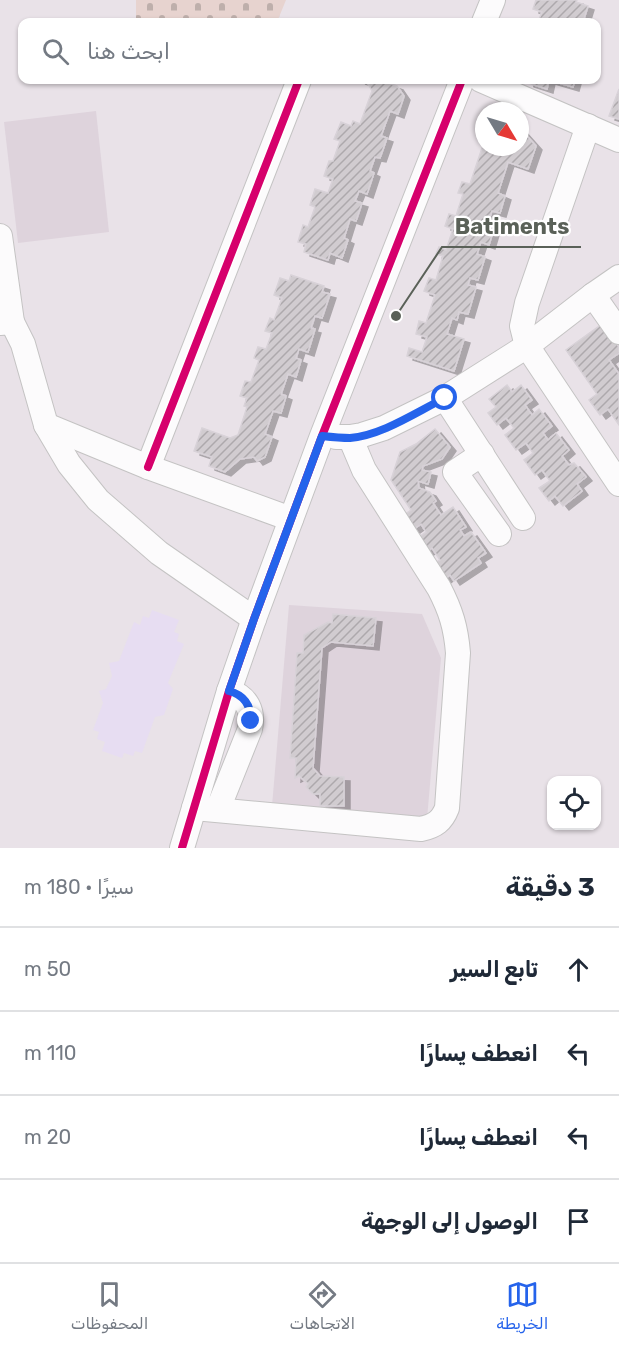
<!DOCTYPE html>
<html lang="ar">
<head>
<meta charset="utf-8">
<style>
	:root { --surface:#fff; --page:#f6f6f7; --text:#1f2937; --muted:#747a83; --line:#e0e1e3; --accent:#2563eb }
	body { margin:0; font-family:Rubik,"Noto Sans Arabic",sans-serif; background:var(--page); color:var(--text); direction:rtl }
	.controls { position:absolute; right:18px; bottom:18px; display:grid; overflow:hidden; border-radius:12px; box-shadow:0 2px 4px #0004 }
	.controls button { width:54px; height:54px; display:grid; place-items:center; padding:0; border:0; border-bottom:2px solid var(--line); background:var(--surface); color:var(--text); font:30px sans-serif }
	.compass { position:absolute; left:475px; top:102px; width:54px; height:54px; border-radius:50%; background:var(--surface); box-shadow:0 2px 4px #0004; rotate:128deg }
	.stop { position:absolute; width:18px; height:18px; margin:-14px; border:4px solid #2563eb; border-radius:50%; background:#fff }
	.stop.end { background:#2563eb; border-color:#fff; box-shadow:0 2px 6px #0008 }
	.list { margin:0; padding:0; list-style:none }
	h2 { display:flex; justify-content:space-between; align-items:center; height:78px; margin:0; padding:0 24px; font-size:26px }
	h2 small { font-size:20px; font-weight:400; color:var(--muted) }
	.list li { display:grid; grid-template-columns:39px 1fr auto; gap:18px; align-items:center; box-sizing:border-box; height:84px; padding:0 24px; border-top:2px solid var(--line) }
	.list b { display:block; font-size:22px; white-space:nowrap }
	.list em { font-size:20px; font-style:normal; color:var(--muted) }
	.icon { flex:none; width:33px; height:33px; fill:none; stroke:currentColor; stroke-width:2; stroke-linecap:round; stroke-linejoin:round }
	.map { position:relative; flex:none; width:619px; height:848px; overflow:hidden; direction:ltr }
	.search { position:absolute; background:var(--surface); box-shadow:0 2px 4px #0004; left:18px; right:18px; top:18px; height:66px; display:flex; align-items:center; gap:15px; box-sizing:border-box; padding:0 21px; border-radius:12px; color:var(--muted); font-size:22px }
	.sheet { height:414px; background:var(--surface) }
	nav { display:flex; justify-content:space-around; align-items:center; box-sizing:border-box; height:84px; border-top:2px solid var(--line); background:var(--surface); font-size:16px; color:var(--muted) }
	nav a { display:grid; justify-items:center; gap:3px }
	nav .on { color:var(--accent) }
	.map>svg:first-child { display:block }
	.education { fill:#ded3dc }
	.medical { fill:#e7ddf2 }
	.cemetery { fill:url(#cemetery-stones) }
	.building { fill:url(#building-hatch); stroke:#d8d2d8; stroke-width:1.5; filter:url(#shadow) }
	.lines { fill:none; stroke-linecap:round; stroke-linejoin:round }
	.minor-casing { stroke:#c4c3c3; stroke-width:26 }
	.minor { stroke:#fcfbfc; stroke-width:24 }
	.cycleway-casing { stroke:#fff; stroke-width:11 }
	.cycleway { stroke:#d6006c; stroke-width:8 }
	.route { stroke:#2563eb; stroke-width:8 }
	.leader { fill:none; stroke:#5a6158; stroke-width:2 }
	.callout-dot { fill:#5a6158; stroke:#fff; stroke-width:2 }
	.callout-label { font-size:22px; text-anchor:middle; font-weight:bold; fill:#5a6158; stroke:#fff; stroke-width:4.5; stroke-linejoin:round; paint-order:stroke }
</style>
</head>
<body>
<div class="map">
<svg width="619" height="848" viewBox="0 0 619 848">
	<defs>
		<pattern id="cemetery-stones" width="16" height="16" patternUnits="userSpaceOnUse" patternTransform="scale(1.5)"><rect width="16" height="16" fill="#e7d3cf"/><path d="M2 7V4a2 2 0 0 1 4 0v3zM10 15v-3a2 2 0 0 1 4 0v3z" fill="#beafab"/></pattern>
		<pattern id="building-hatch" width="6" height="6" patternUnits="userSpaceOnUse" patternTransform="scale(1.5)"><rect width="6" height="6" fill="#d1ccd0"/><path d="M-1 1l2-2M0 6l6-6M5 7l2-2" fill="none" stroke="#ada9ac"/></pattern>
		<filter id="shadow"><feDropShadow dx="6" dy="4" stdDeviation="0" flood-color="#0004"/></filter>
	</defs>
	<rect width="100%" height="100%" fill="#e9e2e8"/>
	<g class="education">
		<path d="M96,111L109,232L18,243L4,122Z"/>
		<path d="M289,605L422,614L441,658L427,819L272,806Z"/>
	</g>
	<path class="medical" d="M152,610L179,620L174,632L179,634L177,641L184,644L168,683L173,689L164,715L155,717L142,753L135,751L133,756L124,753L122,758L102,751L105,742L97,739L99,732L93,730L103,703L99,691L106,689L112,676L109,663L119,661L134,622L140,625L143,616L149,618Z"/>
	<path class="cemetery" d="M136,0H286L277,22H136Z"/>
	<g class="building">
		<path d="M536,0H577L576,2L588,6L583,22H538L542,12L533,9Z"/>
		<path d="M359,80H385V82L397,86L404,96L398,114L390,111L381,136L387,138L380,158L375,157L370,171L374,173L367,194L359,191L355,201L362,203L356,221L350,219L344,238L348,240L342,258L330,253L328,260L304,252L306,244L298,242L303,225L308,227L315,207L310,205L315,189L328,193L333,179L324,176L329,161H333L340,141L334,139L341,122L351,126L353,121L360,124L372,91L367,82Z"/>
		<path d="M527,80H575L573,87L549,80L547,89L528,83Z"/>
		<path d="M619,89V119L609,116Z"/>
		<path d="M520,128L536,146L528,169L508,162L498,193L505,196L500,213L492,211L487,225L494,228L489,245L481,242L477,254L485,257L478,280L470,278L468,285L476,287L468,314L459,312L457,320L452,318L447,334L464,339L454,371L407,356L409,348L422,352L427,337L416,334L419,321L426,323L435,295L424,291L429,278L436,280L443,256L436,254L439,247L446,250L453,229L445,226L449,214L456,216L463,194L458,193L462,182L470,184L484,142V147H520Z"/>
		<path d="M291,275L324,286L322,292L330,294L322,318L315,316L311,328L315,329L308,352L299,349L296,358L301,360L296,377L288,374L281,394L286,396L281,413L273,411L265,434L272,437L265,457L257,461L254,457L240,459L225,472L209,466L212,457L194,451L202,428L230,438L238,435L247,407L244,406L247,398L240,396L245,381L251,382L259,360L254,358L258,347L266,349L272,333L265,331L270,318L274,320L282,298L274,295L280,278L289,281Z"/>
		<path d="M602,324L619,347V353L609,360L619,374V425L608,409L600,415L589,400L597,394L566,350Z"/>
		<path d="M507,385L512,392L521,385L532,400L525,405L532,415L539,409L552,426L543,433L548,440L556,433L569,450L562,456L569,465L574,463L586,477L577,484L582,491L563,506L555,496L549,501L539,488L550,481L542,470L535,475L524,460L533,453L526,443L516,450L505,435L514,428L506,418L497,425L488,413L496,407L489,399Z"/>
		<path d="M435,429L450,447L442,459L423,466L422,470L431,472L428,484L418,481L419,488L430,492L436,501L433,503L441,515L453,507L466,527L460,530L464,536L471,532L486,553L478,558L481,563L454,581L450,575L442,581L432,565L440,560L432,548L425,553L416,539L426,532L421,524L414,529L404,515L411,510L391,480L400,452L416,444Z"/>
		<path d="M333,614L376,618L373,646L331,642L322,648L313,768L320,776L344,777V806H320V794H313L306,787L308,784L299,776L295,778L296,758H290L297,653H303L304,635L328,622L332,623Z"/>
	</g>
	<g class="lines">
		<g class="minor-casing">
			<g id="minor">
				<path d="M484,22L493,0"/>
				<path d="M481,80L619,140"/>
				<path d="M588,126L527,303L522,326L527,346L619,484"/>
				<path d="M0,236L12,322L0,323"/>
				<path d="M593,295L619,332"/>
				<path d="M12,322L23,344L46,425L69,464L98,500L159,553L254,619"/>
				<path d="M445,398L523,518"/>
				<path d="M46,425L148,467L291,519"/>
				<path d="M336,437H350L362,435L384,428L445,398L527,346L593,295L619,277"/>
				<path d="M482,454L455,472L499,534"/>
				<path d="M148,467L299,80"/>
				<path d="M194,808L421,829C435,826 442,821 447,808L458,653C456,628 451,611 439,588L364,470L350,437"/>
				<path d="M218,809L250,729C254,711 247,697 229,691"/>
				<path d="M182,848L229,691L254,619L322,436L462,80"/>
			</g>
		</g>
		<use href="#minor" class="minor"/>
		<g class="cycleway-casing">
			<g id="cycleway">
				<path d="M148,467L299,80"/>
				<path d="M182,848L229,691L254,619L322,436L462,80"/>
			</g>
		</g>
		<use href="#cycleway" class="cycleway"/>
	</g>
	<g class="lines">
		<path class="route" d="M251,721C251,705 244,695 229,691L254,619L322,436C331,437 340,438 350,438C383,435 416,412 445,398"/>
	</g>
	<path class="leader" d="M396 316L442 247H581"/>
	<circle class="callout-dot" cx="396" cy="316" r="6"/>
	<g class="callout-label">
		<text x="512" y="234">Batiments</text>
	</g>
</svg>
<div class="controls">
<button><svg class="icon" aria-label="locate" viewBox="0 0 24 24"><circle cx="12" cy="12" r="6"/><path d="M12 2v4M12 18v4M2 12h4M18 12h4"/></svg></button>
</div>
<svg class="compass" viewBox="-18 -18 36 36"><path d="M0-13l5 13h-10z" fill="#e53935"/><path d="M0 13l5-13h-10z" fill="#747a83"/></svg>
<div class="stop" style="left:445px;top:398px"></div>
<div class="stop end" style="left:251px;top:721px"></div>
<div class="search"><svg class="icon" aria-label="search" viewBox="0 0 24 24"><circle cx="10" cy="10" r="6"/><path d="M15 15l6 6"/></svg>ابحث هنا</div>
</div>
<section class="sheet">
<h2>3 دقيقة<small>سيرًا · 180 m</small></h2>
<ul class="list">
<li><svg class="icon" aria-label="ahead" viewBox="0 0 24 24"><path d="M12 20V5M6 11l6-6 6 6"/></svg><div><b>تابع السير</b></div><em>50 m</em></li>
<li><svg class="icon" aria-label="left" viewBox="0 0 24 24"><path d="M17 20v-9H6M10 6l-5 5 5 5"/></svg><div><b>انعطف يسارًا</b></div><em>110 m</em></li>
<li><svg class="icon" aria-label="left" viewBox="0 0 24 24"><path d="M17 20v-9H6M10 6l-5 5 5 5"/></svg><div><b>انعطف يسارًا</b></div><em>20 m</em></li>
<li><svg class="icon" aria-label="arrive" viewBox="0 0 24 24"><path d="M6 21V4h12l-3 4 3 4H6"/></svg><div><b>الوصول إلى الوجهة</b></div></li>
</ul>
</section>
<nav>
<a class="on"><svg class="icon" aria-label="map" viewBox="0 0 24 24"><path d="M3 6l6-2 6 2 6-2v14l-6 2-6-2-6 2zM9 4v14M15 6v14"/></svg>الخريطة</a>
<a><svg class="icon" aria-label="directions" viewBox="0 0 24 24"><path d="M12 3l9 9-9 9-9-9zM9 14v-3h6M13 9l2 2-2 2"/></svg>الاتجاهات</a>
<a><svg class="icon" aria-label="saved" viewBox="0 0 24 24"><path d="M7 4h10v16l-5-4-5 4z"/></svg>المحفوظات</a>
</nav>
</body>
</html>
